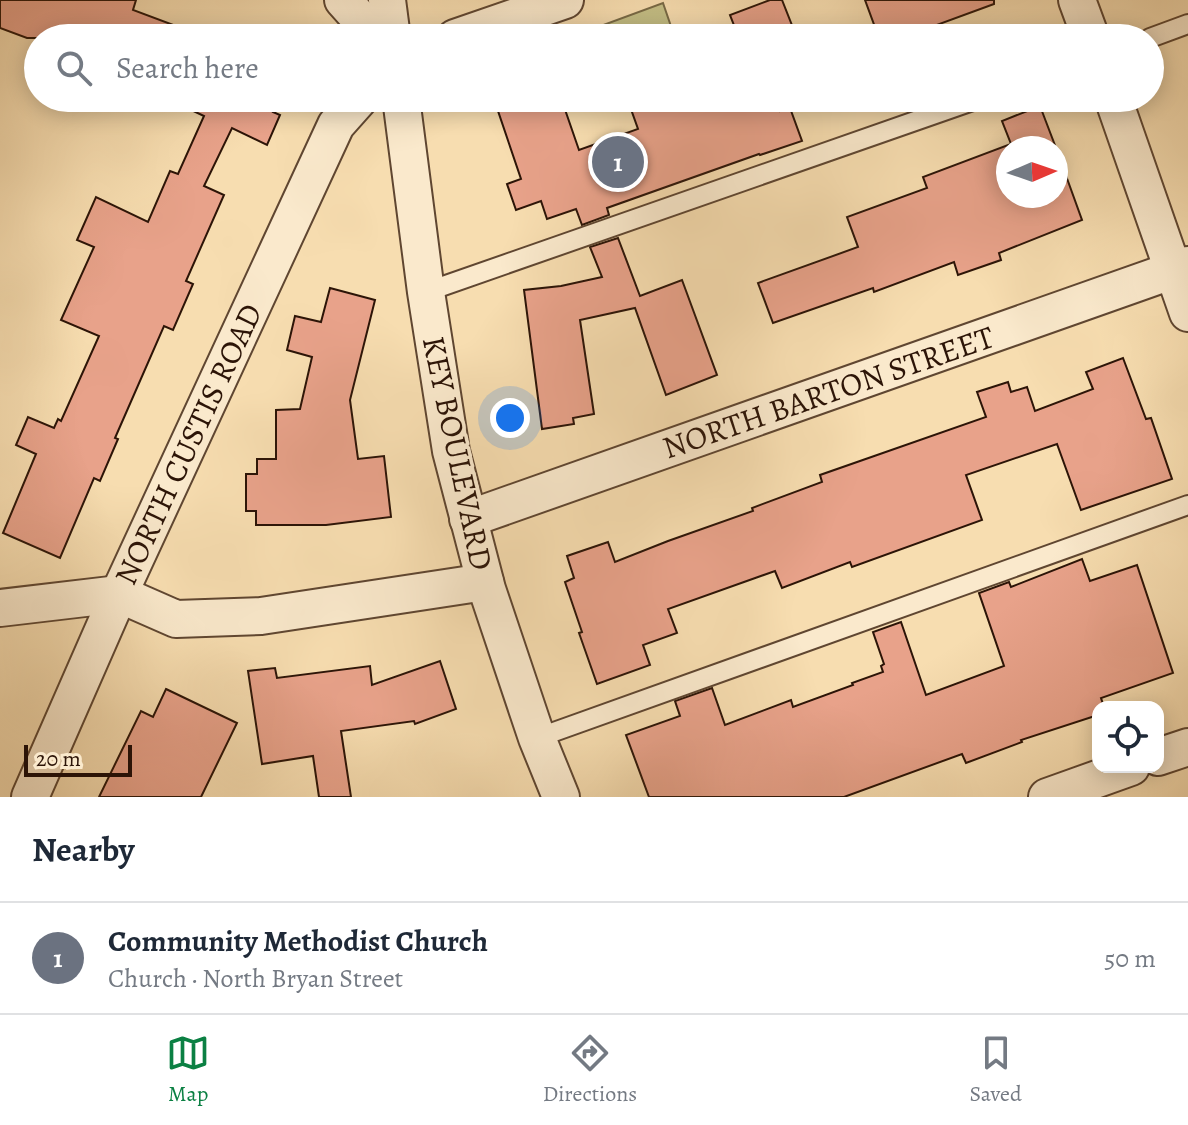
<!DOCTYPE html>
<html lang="en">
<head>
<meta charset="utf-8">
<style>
	:root { --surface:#fff; --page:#f6f6f7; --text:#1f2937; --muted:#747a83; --line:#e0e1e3; --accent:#0b8043 }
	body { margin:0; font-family:Alegreya,serif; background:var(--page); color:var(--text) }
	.controls { position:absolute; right:24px; bottom:24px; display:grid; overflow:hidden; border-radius:16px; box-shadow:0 4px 20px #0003 }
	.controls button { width:72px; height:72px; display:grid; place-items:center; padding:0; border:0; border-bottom:2px solid var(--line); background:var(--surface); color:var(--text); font:40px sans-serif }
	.compass { position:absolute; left:996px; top:136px; width:72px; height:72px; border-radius:50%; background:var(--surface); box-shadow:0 4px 20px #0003; rotate:88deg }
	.scale { position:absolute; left:24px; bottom:20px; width:108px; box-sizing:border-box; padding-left:8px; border:4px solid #2c1407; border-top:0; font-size:22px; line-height:28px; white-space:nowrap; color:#2c1407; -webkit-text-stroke:6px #fae9cc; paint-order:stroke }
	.you { position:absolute; left:510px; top:418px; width:28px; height:28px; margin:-20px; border:6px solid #fff; border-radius:50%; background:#1a73e8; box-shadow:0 0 0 12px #1a73e833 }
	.badge { display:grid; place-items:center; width:52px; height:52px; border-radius:50%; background:var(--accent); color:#fff; font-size:26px; font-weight:700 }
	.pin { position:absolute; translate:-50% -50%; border:4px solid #fff; box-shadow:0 2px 8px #0006 }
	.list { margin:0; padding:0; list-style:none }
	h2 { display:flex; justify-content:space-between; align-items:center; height:104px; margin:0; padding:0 32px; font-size:34px }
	h2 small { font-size:26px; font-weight:400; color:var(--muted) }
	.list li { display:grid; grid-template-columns:52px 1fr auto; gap:24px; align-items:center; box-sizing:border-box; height:112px; padding:0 32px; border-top:2px solid var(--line) }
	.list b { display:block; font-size:30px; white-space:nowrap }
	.list p { margin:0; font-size:26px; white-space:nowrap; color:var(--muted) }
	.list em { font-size:26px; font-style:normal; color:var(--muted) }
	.icon { flex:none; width:44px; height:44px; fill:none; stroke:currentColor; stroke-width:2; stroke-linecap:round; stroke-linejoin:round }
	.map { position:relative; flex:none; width:1188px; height:797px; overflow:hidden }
	.search { position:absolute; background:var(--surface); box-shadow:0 4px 20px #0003; left:24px; right:24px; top:24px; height:88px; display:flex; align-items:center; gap:20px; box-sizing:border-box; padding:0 28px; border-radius:44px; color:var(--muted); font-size:30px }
	.sheet { height:216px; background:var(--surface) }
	nav { display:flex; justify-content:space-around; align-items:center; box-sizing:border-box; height:112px; border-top:2px solid var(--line); background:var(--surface); font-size:22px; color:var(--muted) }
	nav a { display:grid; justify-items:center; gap:4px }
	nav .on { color:var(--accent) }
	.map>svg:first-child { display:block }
	.green { fill:#c4bf86; stroke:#786a46; stroke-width:2 }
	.building { fill:#e8a28a; stroke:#2c1407; stroke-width:2 }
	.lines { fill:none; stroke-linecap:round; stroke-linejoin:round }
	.lane-casing { stroke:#5f4631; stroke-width:22 }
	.street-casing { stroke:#5f4631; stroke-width:40 }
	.lane { stroke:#fae9cc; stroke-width:18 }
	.street { stroke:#fae9cc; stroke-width:36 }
	.labels { text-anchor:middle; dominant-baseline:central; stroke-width:7; stroke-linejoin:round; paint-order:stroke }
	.street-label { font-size:32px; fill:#2c1407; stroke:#fae9cc }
</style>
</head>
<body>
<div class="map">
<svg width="1188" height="797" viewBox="0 0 1188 797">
	<rect width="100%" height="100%" fill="#f7ddb0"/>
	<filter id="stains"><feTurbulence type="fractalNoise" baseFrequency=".0025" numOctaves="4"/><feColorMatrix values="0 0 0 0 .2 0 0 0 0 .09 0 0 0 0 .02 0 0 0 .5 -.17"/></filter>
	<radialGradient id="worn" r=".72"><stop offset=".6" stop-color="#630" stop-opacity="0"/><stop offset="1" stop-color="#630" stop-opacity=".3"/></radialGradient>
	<path class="green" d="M663,3L675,38H585L587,31Z"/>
	<g class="building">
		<path d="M0,0H136L133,10L200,35V38H27L0,28Z"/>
		<path d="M770,0H782L797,38H739L730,15Z"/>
		<path d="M865,0H994V4L931,27L935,38H879Z"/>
		<path d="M166,98H261L277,105L273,112L280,115L267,145L232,128L204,186L224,195L186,281L193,284L173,330L164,326L115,438L118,439L100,481L94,478L60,558L3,533L36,454L16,445L28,417L54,428L58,419L61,421L99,336L61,320L94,247L77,240L96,197L148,222L170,171L178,174L204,116Z"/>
		<path d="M514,98H561L579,150L638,129L627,98H775L780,111L790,108L802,141L760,155L759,154L607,208L609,215L582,225L576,209L547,219L541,201L516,210L507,184L521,179L496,105Z"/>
		<path d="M1040,106L1056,148H1008V196H1056V148L1082,220L999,253L1001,260L958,275L954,262L874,292L873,288L773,323L758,283L858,247L847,217L927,188L923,177L1011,144L1002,121Z"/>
		<path d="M618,238L640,296L682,280L717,375L666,395L635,308L580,320L594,414L573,418L574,424L542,429L524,290L561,286L602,277L590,247Z"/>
		<path d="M330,288L375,300L350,400L358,459L384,456L391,517L326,525H256V511H246V474H257V459H276V410L300,409L312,357L287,350L295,316L321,322Z"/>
		<path d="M1123,358L1146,419L1151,418L1172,479L1081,510L1057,444L966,475L982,520L852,567L850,562L782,588L775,571L668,609L677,633L643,645L650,665L597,684L579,633L582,632L565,582L574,578L567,556L608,542L615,562L668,541L753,511L752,508L822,482L820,475L986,417L977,392L1008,382L1011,392L1027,387L1035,411L1093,389L1086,372Z"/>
		<path d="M1082,559L1090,581L1137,565L1173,673L1101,698L1104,707H1098V715L1021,740L1022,742L966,763L962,754L844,797H649L626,735L680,716L675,701L712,688L725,725L791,700L793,707L853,685L852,683L883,672L881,666L884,664L873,632L901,622L926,695L1004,666L979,593L1009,582L1011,587Z"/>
		<path d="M440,661L456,709L415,724L414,721L341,731L351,797H319L313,756L262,764L248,671L275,668L277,678L370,666L372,685Z"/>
		<path d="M166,689L237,723L201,797H99L141,711L153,717Z"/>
	</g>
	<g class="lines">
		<g class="lane-casing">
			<g id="lane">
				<path d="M1150,38L1188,24"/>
				<path d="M426,292L981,98"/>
				<path d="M537,738L1188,505"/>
			</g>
		</g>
		<g class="street-casing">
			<g id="street">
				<path d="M343,0L377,38"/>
				<path d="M387,0L392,38"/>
				<path d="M1077,0L1091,38"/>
				<path d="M455,38L565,0"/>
				<path d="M401,98L426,292L451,451L487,589L537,738L561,797"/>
				<path d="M1113,98L1188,313"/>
				<path d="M468,519L1188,265"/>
				<path d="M0,608L119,594L176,619L261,616L485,582"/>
				<path d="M1158,757L1188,747"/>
				<path d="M30,797L119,594L336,125L360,98"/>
				<path d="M1047,797L1131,767"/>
			</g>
		</g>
		<use href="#lane" class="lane"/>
		<use href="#street" class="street"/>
	</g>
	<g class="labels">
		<g class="street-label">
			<text transform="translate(828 392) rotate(-19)">NORTH BARTON STREET</text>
			<text transform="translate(188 444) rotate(-65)">NORTH CUSTIS ROAD</text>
			<text transform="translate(458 453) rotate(78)">KEY BOULEVARD</text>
		</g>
	</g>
	<rect width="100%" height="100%" filter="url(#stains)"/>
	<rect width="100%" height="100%" fill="url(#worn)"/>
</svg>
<div class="controls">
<button><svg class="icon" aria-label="locate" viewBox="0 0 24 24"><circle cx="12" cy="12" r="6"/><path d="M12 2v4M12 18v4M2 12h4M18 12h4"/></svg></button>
</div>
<svg class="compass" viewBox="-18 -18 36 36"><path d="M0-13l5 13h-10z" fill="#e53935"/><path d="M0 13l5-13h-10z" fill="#747a83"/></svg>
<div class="scale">20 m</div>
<div class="you"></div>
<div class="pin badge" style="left:618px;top:162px;background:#6b7280">1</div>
<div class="search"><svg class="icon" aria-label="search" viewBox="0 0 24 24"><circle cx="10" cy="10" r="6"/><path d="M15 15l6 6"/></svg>Search here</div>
</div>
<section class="sheet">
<h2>Nearby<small></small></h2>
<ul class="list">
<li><span class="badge" style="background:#6b7280">1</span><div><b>Community Methodist Church</b><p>Church · North Bryan Street</p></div><em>50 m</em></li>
</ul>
</section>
<nav>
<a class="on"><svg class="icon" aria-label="map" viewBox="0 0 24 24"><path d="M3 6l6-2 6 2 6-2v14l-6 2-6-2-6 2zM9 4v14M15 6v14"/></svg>Map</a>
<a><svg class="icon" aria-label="directions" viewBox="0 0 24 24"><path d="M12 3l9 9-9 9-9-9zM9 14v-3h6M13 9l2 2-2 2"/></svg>Directions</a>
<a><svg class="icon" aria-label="saved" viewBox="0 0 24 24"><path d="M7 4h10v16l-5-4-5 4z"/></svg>Saved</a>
</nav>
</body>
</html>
